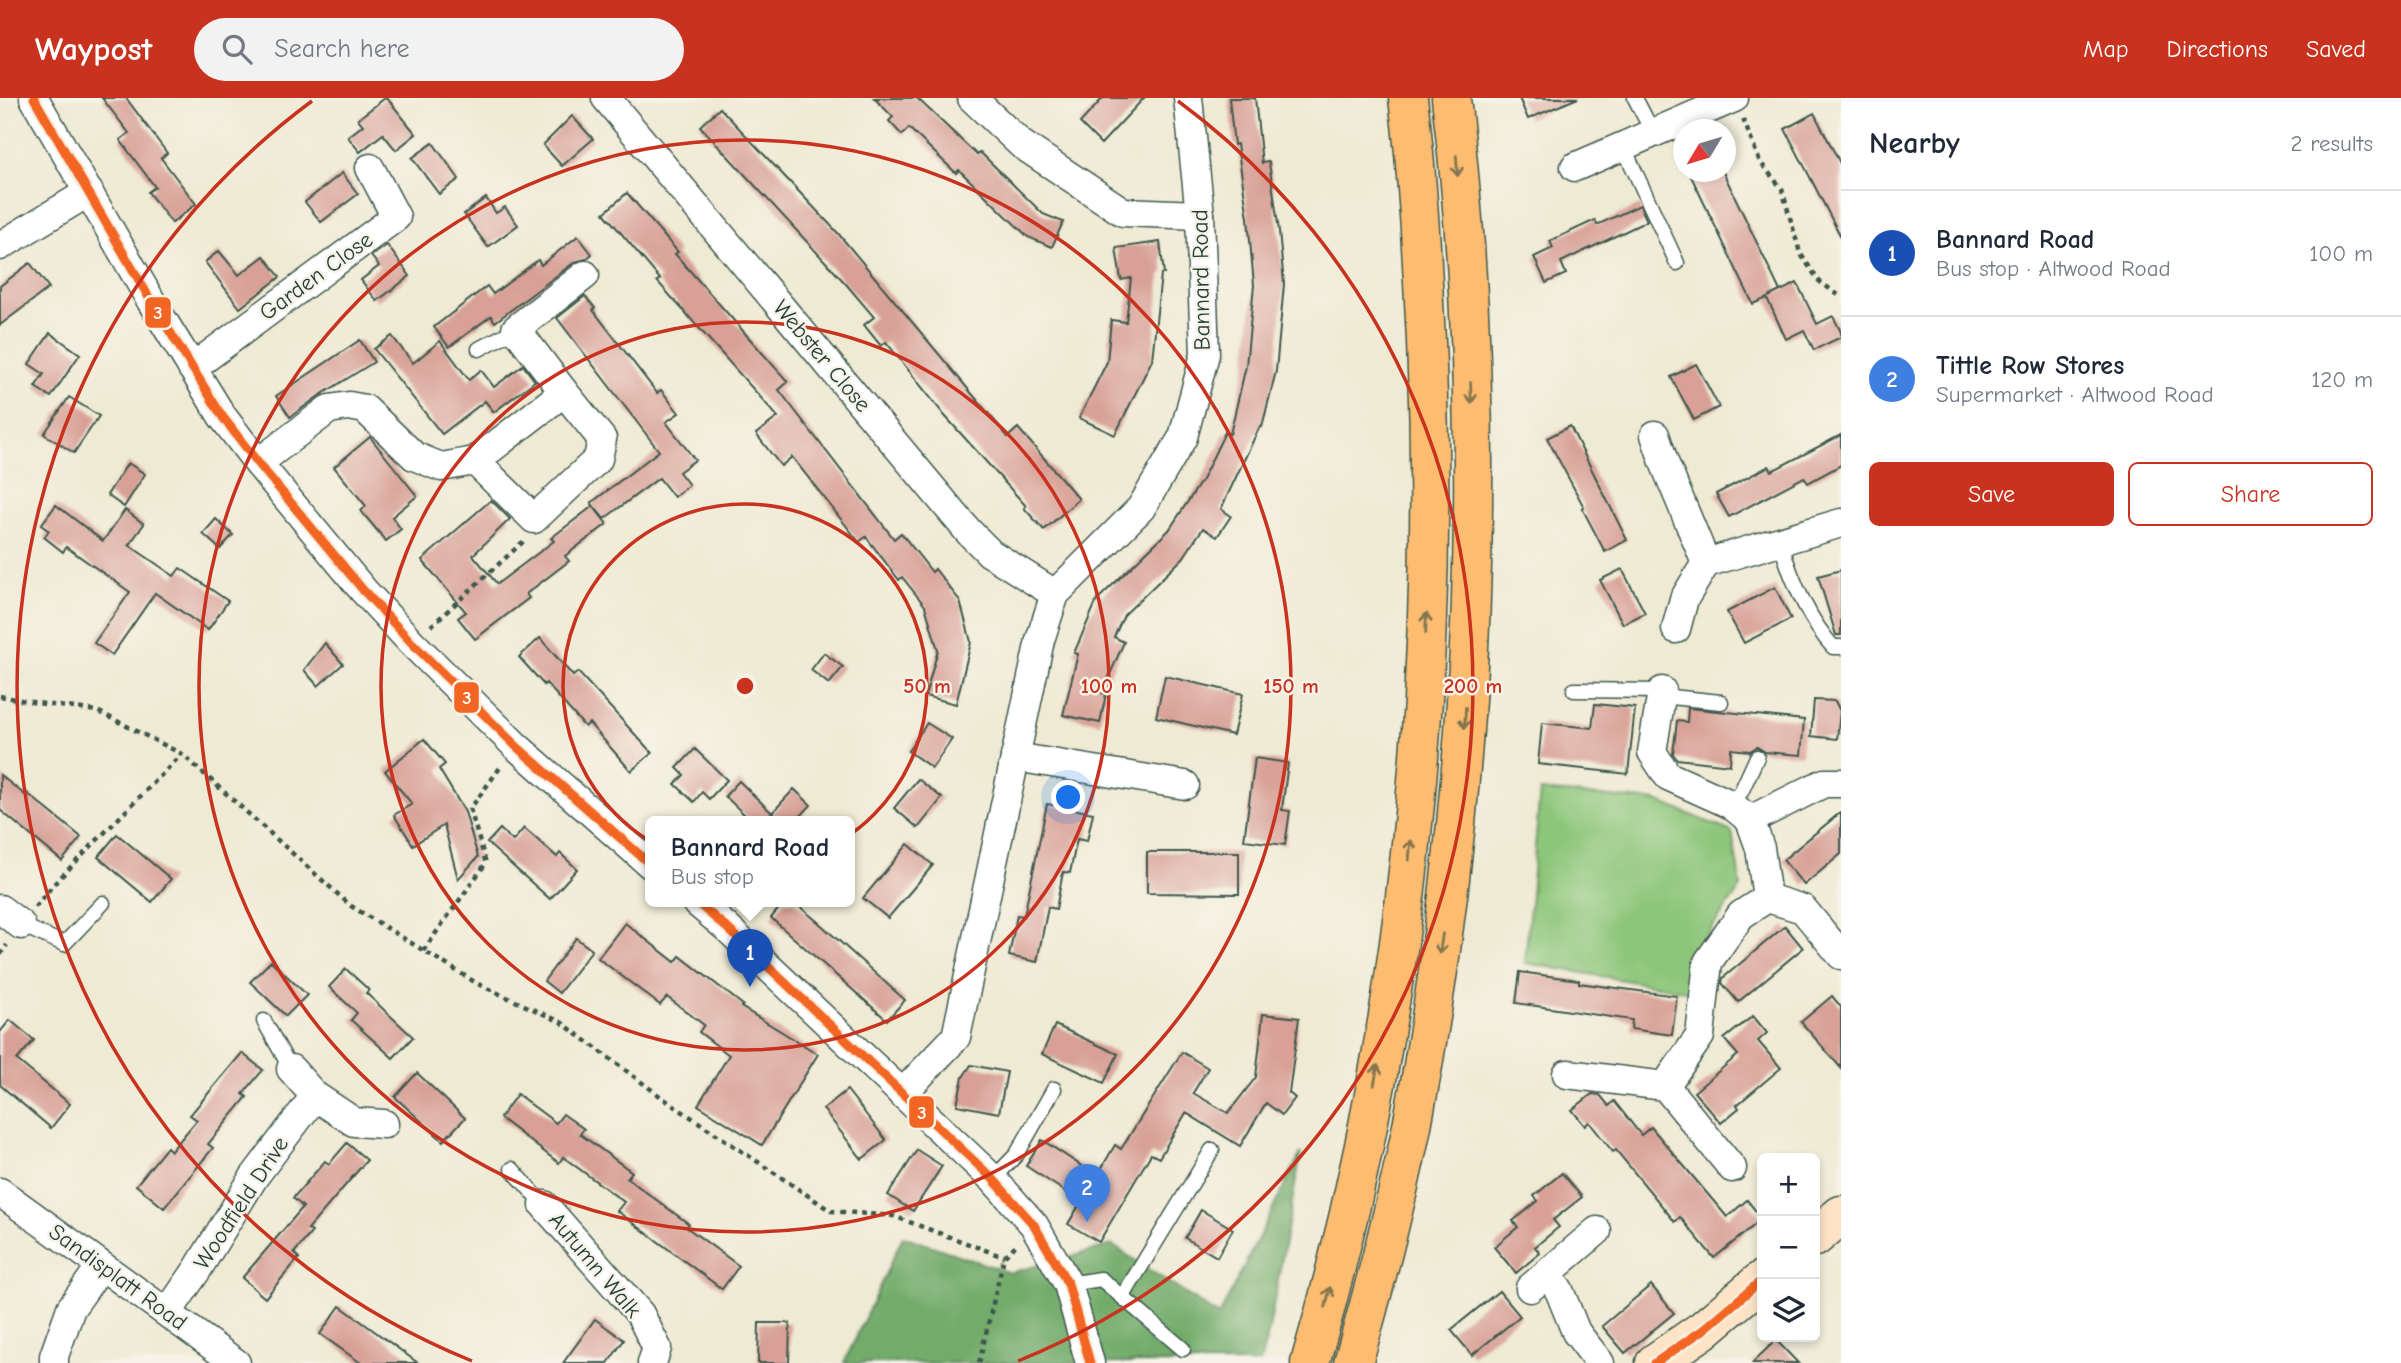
<!DOCTYPE html>
<html lang="en">
<head>
<meta charset="utf-8">
<style>
	:root { --surface:#fff; --page:#f2f2f3; --text:#1f2937; --muted:#747a83; --line:#e0e1e3; --accent:#c8321e }
	body { margin:0; font-family:"Comic Neue",sans-serif; background:var(--page); color:var(--text) }
	.controls { position:absolute; right:21px; bottom:21px; display:grid; overflow:hidden; border-radius:10px; box-shadow:0 4px 10px #0003 }
	.controls button { width:63px; height:63px; display:grid; place-items:center; padding:0; border:0; border-bottom:2px solid var(--line); background:var(--surface); color:var(--text); font:35px sans-serif }
	.compass { position:absolute; left:1673px; top:21px; width:63px; height:63px; border-radius:50%; background:var(--surface); box-shadow:0 4px 10px #0003; rotate:232deg }
	.you { position:absolute; left:1069px; top:700px; width:24px; height:24px; margin:-18px; border:5px solid #fff; border-radius:50%; background:#1a73e8; box-shadow:0 0 0 10px #1a73e833 }
	.badge { display:grid; place-items:center; width:46px; height:46px; border-radius:50%; background:var(--accent); color:#fff; font-size:23px; font-weight:700 }
	.pin { position:absolute; translate:-50% -58px; filter:drop-shadow(0 2px 4px #0008) }
	.pin::after { content:''; position:absolute; top:37px; width:24px; height:21px; background:inherit; clip-path:polygon(0 0,100% 0,50% 100%) }
	.popup { position:absolute; left:645px; top:718px; width:210px; height:91px; box-sizing:border-box; display:grid; place-content:center; border-radius:10px; background:var(--surface); filter:drop-shadow(0 2px 5px #0005); font-size:23px; white-space:nowrap; color:var(--muted) }
	.popup b { font-size:26px; color:var(--text) }
	.popup::after { content:''; position:absolute; left:50%; top:100%; margin-left:-14px; border:14px solid transparent; border-top-color:var(--surface) }
	.list { margin:0; padding:0; list-style:none }
	h2 { display:flex; justify-content:space-between; align-items:center; height:91px; margin:0; padding:0 28px; font-size:30px }
	h2 small { font-size:23px; font-weight:400; color:var(--muted) }
	.list li { display:grid; grid-template-columns:46px 1fr auto; gap:21px; align-items:center; box-sizing:border-box; height:126px; padding:0 28px; border-top:2px solid var(--line) }
	.list b { display:block; font-size:26px; white-space:nowrap }
	.list p { margin:0; font-size:23px; white-space:nowrap; color:var(--muted) }
	.list em { font-size:23px; font-style:normal; color:var(--muted) }
	.actions { display:flex; gap:14px; padding:21px 28px }
	.actions a { flex:1; padding:16px 0; border:2px solid var(--accent); border-radius:10px; text-align:center; font-size:24px; color:var(--accent) }
	.actions .main { background:var(--accent); color:#fff }
	.icon { flex:none; width:38px; height:38px; fill:none; stroke:currentColor; stroke-width:2; stroke-linecap:round; stroke-linejoin:round }
	.map { position:relative; flex:none; width:1841px; height:1265px; overflow:hidden }
	header { display:flex; align-items:center; gap:42px; box-sizing:border-box; height:98px; padding:0 35px; background:var(--accent); color:#fff }
	header strong { font-size:33px }
	nav { display:flex; gap:38px; margin-inline-start:auto; font-size:24px }
	.search { width:490px; height:63px; background:var(--page); display:flex; align-items:center; gap:18px; box-sizing:border-box; padding:0 24px; border-radius:38px; color:var(--muted); font-size:26px }
	main { display:flex }
	aside { flex:1; background:var(--surface) }
	.map>svg:first-child { display:block }
	.green { fill:#8dc67a; stroke:#568257; stroke-width:2 }
	.forest { fill:#72ab6a; stroke:#48744f; stroke-width:2 }
	.building { fill:#d8a096 }
	.lines { fill:none; stroke-linecap:round; stroke-linejoin:round }
	.lane-casing { stroke:#3e574c; stroke-width:17 }
	.street-casing { stroke:#3e574c; stroke-width:31 }
	.secondary-casing { stroke:#3e574c; stroke-width:41 }
	.highway-casing { stroke:#3e574c; stroke-width:41 }
	.path { stroke:#3e574c; stroke-width:4.5; stroke-dasharray:5 5; stroke-linecap:butt }
	.lane { stroke:#fff; stroke-width:14 }
	.street { stroke:#fff; stroke-width:28 }
	.secondary { stroke:#fee4c6; stroke-width:38 }
	.highway { stroke:#fdbc70; stroke-width:38 }
	.bus-1-casing { stroke:#f7f3e8; stroke-width:14 }
	.bus-1 { stroke:#f26522; stroke-width:9 }
	.oneway { stroke:#83764f }
	.ring { fill:none; stroke:#c8321e; stroke-width:3.5 }
	.labels { text-anchor:middle; dominant-baseline:central; stroke-width:5; stroke-linejoin:round; paint-order:stroke }
	.street-label { font-size:23px; fill:#1f3d34; stroke:#f7f3e8 }
	.centre { fill:#c8321e; stroke:#f7f3e8; stroke-width:3.5 }
	.ring-label { font-size:21px; text-anchor:middle; font-weight:bold; fill:#c8321e; stroke:#f7f3e8; stroke-width:5; stroke-linejoin:round; paint-order:stroke }
	.line-badge { stroke:#f7f3e8; stroke-width:2.5 }
	.badge-label { font-size:19px; text-anchor:middle; font-weight:bold; fill:#fff }
</style>
</head>
<body>
<header>
<strong>Waypost</strong>
<div class="search"><svg class="icon" aria-label="search" viewBox="0 0 24 24"><circle cx="10" cy="10" r="6"/><path d="M15 15l6 6"/></svg>Search here</div>
<nav><a>Map</a><a>Directions</a><a>Saved</a></nav>
</header>
<main>
<div class="map">
<svg width="1841" height="1265" viewBox="0 0 1841 1265">
	<rect width="100%" height="100%" fill="#f7f3e8"/>
	<filter id="ink" filterUnits="userSpaceOnUse"><feTurbulence type="fractalNoise" baseFrequency=".0143" numOctaves="2"/><feDisplacementMap in="SourceGraphic" scale="14" xChannelSelector="R" yChannelSelector="G"/><feConvolveMatrix kernelMatrix="1 2 1 2 8 2 1 2 1" color-interpolation-filters="sRGB"/></filter>
	<filter id="wash" filterUnits="userSpaceOnUse"><feTurbulence type="fractalNoise" baseFrequency=".00686" numOctaves="4" result="noise"/><feDisplacementMap in="SourceGraphic" scale="28" xChannelSelector="R" yChannelSelector="G"/><feGaussianBlur stdDeviation="1.57" result="paint"/><feColorMatrix in="noise" values="0 0 0 0 0 0 0 0 0 0 0 0 0 0 0 0 0 1.4 0 .05"/><feComposite in="paint" operator="in"/></filter>
	<g filter="url(#wash)">
		<rect width="100%" height="100%" fill="#efead3"/>
		<path class="green" d="M1540,693L1657,703L1732,734L1741,789L1704,841L1693,894L1525,865Z"/>
		<path class="forest" d="M1301,1055L1269,1232L1260,1265H844L903,1138L1010,1175L1112,1147L1219,1218Z"/>
		<g id="blocks">
			<g class="building">
				<path d="M102,0H126L167,55L161,60L196,106L172,125L148,94L155,89L120,42L129,35Z"/>
				<path d="M385,0H387L416,36L396,52L383,36L360,54L348,39L363,27L358,21Z"/>
				<path d="M874,0H917L977,57L980,54L1043,116L1063,124L1052,149L1028,139L959,72L956,75L909,30L902,37L889,23L893,19Z"/>
				<path d="M1103,0H1144L1101,46L1080,25Z"/>
				<path d="M1229,0H1255L1262,65L1269,64L1279,133L1284,186L1276,273L1262,329L1260,328L1221,411L1231,418L1217,439L1203,430L1183,460L1124,517L1114,539L1124,544L1102,595L1106,596L1100,625L1063,617L1078,556L1074,555L1097,502L1169,432L1202,382L1225,334L1230,336L1246,268L1254,187L1248,120L1237,46L1234,47Z"/>
				<path d="M1519,0H1578L1528,21Z"/>
				<path d="M720,10L837,134L1008,339L1018,330L1079,401L1044,432L1024,410L1026,408L945,318L886,244L881,248L864,227L874,219L846,186L700,28Z"/>
				<path d="M1814,15L1841,67V139L1785,31Z"/>
				<path d="M572,18L593,41L562,68L543,47Z"/>
				<path d="M433,45L459,81L439,96L412,60Z"/>
				<path d="M1689,74H1723L1780,193L1768,199L1797,185L1817,226L1833,218L1841,234V239L1814,252L1804,232L1786,241L1767,200L1753,206Z"/>
				<path d="M342,75L358,96L321,124L305,104Z"/>
				<path d="M627,95L678,154L675,156L788,284L779,292L894,441L901,435L932,474L935,471L960,503L971,544L956,606L925,598L938,552L925,508L902,479L899,482L866,439L859,444L792,359L781,368L756,336L778,319L657,183L660,181L604,115Z"/>
				<path d="M486,100L496,115L505,109L518,127L488,149L464,116Z"/>
				<path d="M1640,107L1647,123L1561,164L1566,176L1546,185L1534,159L1553,150L1550,143L1595,122L1597,127Z"/>
				<path d="M578,138L592,156L586,161L575,164L495,224L491,218L449,249L434,229L487,188L493,196L538,162L541,167Z"/>
				<path d="M1160,144L1164,176H1161L1152,262L1115,337L1079,320L1107,264L1111,222L1126,224L1131,180L1121,182L1116,150Z"/>
				<path d="M387,147L410,178L377,203L361,182L379,168L371,158Z"/>
				<path d="M219,153L239,177L264,158L280,179L240,210L205,164Z"/>
				<path d="M30,165L49,190L0,227V188Z"/>
				<path d="M585,198L595,210L593,212L657,295L661,292L679,315L666,324L695,362L679,374L689,387L674,399L659,380L604,421L591,405L659,353L557,220Z"/>
				<path d="M50,235L80,256L51,299L35,289L44,276L29,266Z"/>
				<path d="M392,238L413,265L440,243L469,282L481,272L494,289L523,267L535,283L494,314L485,303L442,336L374,251Z"/>
				<path d="M360,242L374,264L319,298L290,319L276,298Z"/>
				<path d="M1696,266L1719,309L1694,322L1671,279Z"/>
				<path d="M69,299L99,318L74,355L44,336Z"/>
				<path d="M1570,328L1627,442L1605,454L1582,410L1584,409L1547,340Z"/>
				<path d="M1841,337V367L1808,385L1804,379L1729,419L1716,396L1769,368L1772,373Z"/>
				<path d="M370,339L417,398L392,419L401,431L386,443L361,413L366,408L334,369Z"/>
				<path d="M128,365L145,376L124,409L107,397Z"/>
				<path d="M491,402L510,421L473,457L497,486L554,443L551,440L593,408L607,426L565,458L569,463L526,496L529,500L475,541L458,520L466,514L422,462Z"/>
				<path d="M56,407L103,443L125,412L144,426L129,447L174,478L180,470L228,503L208,532L155,495L112,557L94,545L130,494L66,449L63,454L44,439L49,433L41,427Z"/>
				<path d="M216,421L233,437L220,451L203,436Z"/>
				<path d="M1622,471L1645,515L1623,526L1600,482Z"/>
				<path d="M1841,472V537H1836L1818,478Z"/>
				<path d="M1775,489L1791,521L1744,545L1727,514Z"/>
				<path d="M540,540L573,578L578,574L652,655L631,673L589,625L585,629L546,585L544,587L519,559Z"/>
				<path d="M325,545L343,566L318,588L304,572Z"/>
				<path d="M824,555L843,569L829,586L811,572Z"/>
				<path d="M1165,578L1243,596L1233,637L1156,619Z"/>
				<path d="M1814,602L1835,603L1840,613L1837,641L1811,638Z"/>
				<path d="M1595,606L1635,610L1628,676L1538,666L1542,625L1592,630Z"/>
				<path d="M1688,610L1804,622L1801,657L1765,654L1757,649L1750,653L1731,651L1730,667L1677,661L1673,656L1677,623L1687,624Z"/>
				<path d="M927,625L952,641L932,670L908,653Z"/>
				<path d="M424,641L445,666L439,671L465,714L478,759L458,781L444,727L413,747L394,717L412,706L385,673Z"/>
				<path d="M695,651L727,682L709,701L702,694L694,704L675,686L684,677L677,670Z"/>
				<path d="M1255,660L1288,665L1282,712L1290,713L1285,747L1244,742Z"/>
				<path d="M0,677L25,697L27,695L81,739L62,763L0,712Z"/>
				<path d="M918,681L942,700L918,730L894,710Z"/>
				<path d="M739,683L772,715L794,691L811,707L796,723H751L725,698Z"/>
				<path d="M1047,706L1093,715L1087,743L1077,741L1070,775L1063,774L1056,811L1048,809L1037,864L1009,858L1017,817L1024,818Z"/>
				<path d="M1841,714V756L1804,787L1783,762Z"/>
				<path d="M524,730L557,759L560,755L577,771L550,801L487,745L500,731L513,743Z"/>
				<path d="M117,736L171,781L152,804L98,759Z"/>
				<path d="M908,746L933,767L888,820L863,800Z"/>
				<path d="M1147,754H1239V796L1147,795Z"/>
				<path d="M785,803H793L818,824L905,902L887,922L771,820Z"/>
				<path d="M625,825L675,864L680,858L743,907L741,909L818,956L762,1047L698,1007L729,957L699,934L704,927L667,899L660,907L598,860Z"/>
				<path d="M1785,828L1803,850L1738,904L1722,885L1723,880Z"/>
				<path d="M576,840L592,852L559,895L544,883Z"/>
				<path d="M271,863L307,897L286,918L250,884Z"/>
				<path d="M346,871L369,892L366,895L413,939L393,960L351,922L357,915L329,889Z"/>
				<path d="M1520,874L1579,882V885L1677,898L1672,937L1631,931L1632,922L1516,905Z"/>
				<path d="M1832,898L1841,909V970L1801,924Z"/>
				<path d="M1263,916L1299,920L1289,995L1295,1000L1282,1017L1266,1005L1240,1048L1186,1015L1159,1060L1151,1056L1099,1144L1068,1126L1081,1104L1026,1068L1042,1042L1097,1078L1115,1047L1121,1051L1182,954L1208,970L1193,995L1228,1015L1256,979Z"/>
				<path d="M1753,918L1767,935L1758,943L1781,970L1737,1007L1739,1010L1721,1025L1694,994L1738,957L1724,941Z"/>
				<path d="M10,922L34,942L17,962L70,1006L51,1030L0,987V934Z"/>
				<path d="M1055,927L1118,956L1104,985L1042,956Z"/>
				<path d="M242,955L263,972L243,996L247,999L208,1046L213,1050L164,1110L136,1087L167,1049L171,1053L197,1022L190,1017Z"/>
				<path d="M971,967L1007,974L999,1015L957,1007L963,979Z"/>
				<path d="M417,975L465,1020L443,1043L395,999Z"/>
				<path d="M847,992L886,1042L862,1061L823,1011Z"/>
				<path d="M517,996L556,1025L563,1016L584,1031L580,1036L632,1074L627,1080L689,1126L686,1129L739,1168L722,1191L617,1113L624,1104L563,1059L559,1065L500,1020Z"/>
				<path d="M1592,996L1600,997L1609,1008L1614,1003L1641,1037L1651,1029L1727,1119L1747,1102L1762,1121L1714,1160L1680,1119L1675,1124L1616,1052L1613,1054L1589,1024L1585,1028L1572,1012Z"/>
				<path d="M347,1045L367,1062L308,1131L312,1134L294,1155L299,1160L265,1200L242,1180L303,1109L293,1100L325,1063L329,1066Z"/>
				<path d="M917,1052L942,1068L913,1113L888,1097Z"/>
				<path d="M1562,1075L1582,1099L1553,1122L1559,1129L1535,1149L1540,1155L1516,1175L1494,1149L1518,1129L1513,1123L1538,1103L1534,1098Z"/>
				<path d="M1201,1112L1233,1131L1217,1159L1185,1140Z"/>
				<path d="M1651,1187L1674,1215L1625,1255L1602,1228Z"/>
				<path d="M1499,1193L1520,1218L1472,1257L1451,1232Z"/>
				<path d="M340,1208L418,1265H361L320,1236Z"/>
				<path d="M595,1221L624,1242L608,1265H563Z"/>
				<path d="M759,1225H790L789,1265H758Z"/>
				<path d="M1776,1242L1798,1265H1752Z"/>
			</g>
		</g>
	</g>
	<g filter="url(#ink)">
		<use href="#blocks" fill-opacity="0" stroke="#3e574c" stroke-width="2"/>
		<g class="lines">
			<g class="lane-casing">
				<g id="lane">
					<path d="M1635,0L1653,35"/>
					<path d="M1623,48L1677,165"/>
					<path d="M479,251L516,231"/>
					<path d="M1780,443C1791,480 1807,520 1833,549H1841"/>
					<path d="M1574,592L1662,593"/>
					<path d="M1661,598L1721,604"/>
					<path d="M1730,706L1741,694L1757,659"/>
					<path d="M21,827L64,846L103,805"/>
					<path d="M264,923L291,971"/>
					<path d="M512,1071L544,1107"/>
					<path d="M993,1081L1017,1056L1054,991"/>
					<path d="M1068,1186L1101,1181L1183,1251"/>
					<path d="M1123,1198L1212,1052"/>
				</g>
			</g>
			<g class="street-casing">
				<g id="street">
					<path d="M34,0L151,203L222,318L258,365L363,492L412,545L516,648L650,766"/>
					<path d="M606,0L968,433L990,455L1055,496"/>
					<path d="M972,0L1021,46L1123,114L1200,117"/>
					<path d="M1575,69L1734,0"/>
					<path d="M0,148L89,94"/>
					<path d="M192,270L396,119L370,70"/>
					<path d="M564,294L516,231L585,177"/>
					<path d="M1655,337L1664,364L1706,465L1684,501L1676,531"/>
					<path d="M258,365L329,311L349,308L365,311L414,358L441,369L475,363L564,294L602,341L598,361L534,421L475,363"/>
					<path d="M1706,465L1841,425"/>
					<path d="M1662,593L1652,654L1668,678L1730,706L1750,722L1760,750L1767,800"/>
					<path d="M1015,659L1185,687"/>
					<path d="M1750,722L1824,685H1841"/>
					<path d="M695,803L726,829L993,1081L1034,1127L1068,1186L1090,1265"/>
					<path d="M0,811L21,827"/>
					<path d="M291,971L315,998L354,1024L384,1026"/>
					<path d="M1567,976L1665,988L1732,1070"/>
					<path d="M1665,988L1700,938L1708,864L1741,817L1767,800L1803,811L1841,857"/>
					<path d="M902,996L956,939L1040,542L1055,496L1141,410L1183,339L1205,256L1200,117L1188,0"/>
					<path d="M0,1094L236,1265"/>
					<path d="M544,1107L640,1216L657,1250L652,1265"/>
					<path d="M1547,1176L1559,1192L1576,1234L1600,1265"/>
					<path d="M1530,1190L1597,1133"/>
					<path d="M168,1214L197,1172L254,1079L315,998"/>
					<path d="M54,1265V1258L71,1210L101,1168"/>
				</g>
			</g>
			<g class="secondary-casing">
				<g id="secondary">
					<path d="M1815,1139L1841,1117"/>
					<path d="M1655,1265L1703,1232L1762,1182"/>
				</g>
			</g>
			<g class="highway-casing">
				<g id="highway">
					<path d="M1310,1265C1406,935 1441,586 1426,243C1422,162 1418,80 1408,0"/>
					<path d="M1353,1265C1375,1187 1396,1108 1412,1028C1476,696 1491,336 1451,0"/>
				</g>
			</g>
			<g class="path">
				<path d="M1743,21L1760,64L1782,91L1800,155L1819,183L1841,199"/>
				<path d="M431,528L525,442"/>
				<path d="M0,598L37,605L97,613L182,656L351,808L478,886L561,924L664,1001L831,1113L893,1118L1004,1159"/>
				<path d="M35,809L53,787L182,656"/>
				<path d="M423,853L486,765L470,711L502,667"/>
				<path d="M0,857L7,847"/>
				<path d="M979,1265L1004,1159L1018,1145"/>
			</g>
			<use href="#lane" class="lane"/>
			<use href="#street" class="street"/>
			<use href="#secondary" class="secondary"/>
			<use href="#highway" class="highway"/>
			<g class="bus-1-casing">
				<g id="bus-1">
					<path d="M34,0L151,203L222,318L258,365L363,492L412,545L516,648L650,766"/>
					<path d="M695,803L726,829L993,1081L1034,1127L1068,1186L1090,1265"/>
					<path d="M1655,1265L1703,1232L1762,1182"/>
				</g>
			</g>
			<use href="#bus-1" class="bus-1"/>
		</g>
		<defs><path id="oneway-shaft" d="M-6 0H5M1.5-3L5.5 0L1.5 3" fill="none" stroke-width="1.6" stroke-linecap="round" stroke-linejoin="round" transform="scale(1.75)"/></defs>
		<g class="oneway">
			<use href="#oneway-shaft" transform="translate(1457 68) rotate(86)"/>
			<use href="#oneway-shaft" transform="translate(1471 295) rotate(88)"/>
			<use href="#oneway-shaft" transform="translate(1426 525) rotate(-88)"/>
			<use href="#oneway-shaft" transform="translate(1465 620) rotate(93)"/>
			<use href="#oneway-shaft" transform="translate(1410 752) rotate(-85)"/>
			<use href="#oneway-shaft" transform="translate(1441 846) rotate(98)"/>
			<use href="#oneway-shaft" transform="translate(1376 977) rotate(-80)"/>
			<use href="#oneway-shaft" transform="translate(1328 1199) rotate(-77)"/>
		</g>
	</g>
	<g class="ring">
		<circle cx="745" cy="588" r="182"/>
		<circle cx="745" cy="588" r="364"/>
		<circle cx="745" cy="588" r="546"/>
		<path d="M472 1263A728 728 0 0 1 312 3M1178 3A728 728 0 0 1 1018 1263"/>
	</g>
	<g class="labels">
		<g class="street-label">
			<text transform="translate(316 178) rotate(-36)">Garden Close</text>
			<text transform="translate(1201 182) rotate(-91)">Bannard Road</text>
			<text transform="translate(822 258) rotate(50)">Webster Close</text>
			<text transform="translate(241 1105) rotate(-57)">Woodfield Drive</text>
			<text transform="translate(595 1167) rotate(50)">Autumn Walk</text>
			<text transform="translate(118 1179) rotate(36)">Sandisplatt Road</text>
		</g>
	</g>
	<circle cx="745" cy="588" r="10" class="centre"/>
	<g class="ring-label">
		<text x="927" y="595">50 m</text>
		<text x="1109" y="595">100 m</text>
		<text x="1291" y="595">150 m</text>
		<text x="1473" y="595">200 m</text>
	</g>
	<g class="line-badge">
		<rect x="144" y="198" width="28" height="33" rx="7" fill="#f26522"/>
		<rect x="453" y="583" width="27" height="33" rx="7" fill="#f26522"/>
		<rect x="908" y="997" width="27" height="34" rx="7" fill="#f26522"/>
	</g>
	<g class="badge-label">
		<text x="158" y="221">3</text>
		<text x="467" y="606">3</text>
		<text x="922" y="1021">3</text>
	</g>
</svg>
<div class="controls">
<button>+</button>
<button>−</button>
<button><svg class="icon" aria-label="layers" viewBox="0 0 24 24"><path d="M12 4l9 5-9 5-9-5zM3 14l9 5 9-5"/></svg></button>
</div>
<svg class="compass" viewBox="-18 -18 36 36"><path d="M0-13l5 13h-10z" fill="#e53935"/><path d="M0 13l5-13h-10z" fill="#747a83"/></svg>
<div class="you"></div>
<div class="pin badge" style="left:750px;top:889px;background:#1a4fb4">1</div>
<div class="popup"><b>Bannard Road</b>Bus stop</div>
<div class="pin badge" style="left:1087px;top:1124px;background:#3f7fe0">2</div>
</div>
<aside>
<h2>Nearby<small>2 results</small></h2>
<ul class="list">
<li><span class="badge" style="background:#1a4fb4">1</span><div><b>Bannard Road</b><p>Bus stop · Altwood Road</p></div><em>100 m</em></li>
<li><span class="badge" style="background:#3f7fe0">2</span><div><b>Tittle Row Stores</b><p>Supermarket · Altwood Road</p></div><em>120 m</em></li>
</ul>
<div class="actions"><a class="main">Save</a><a>Share</a></div>
</aside>
</main>
</body>
</html>
